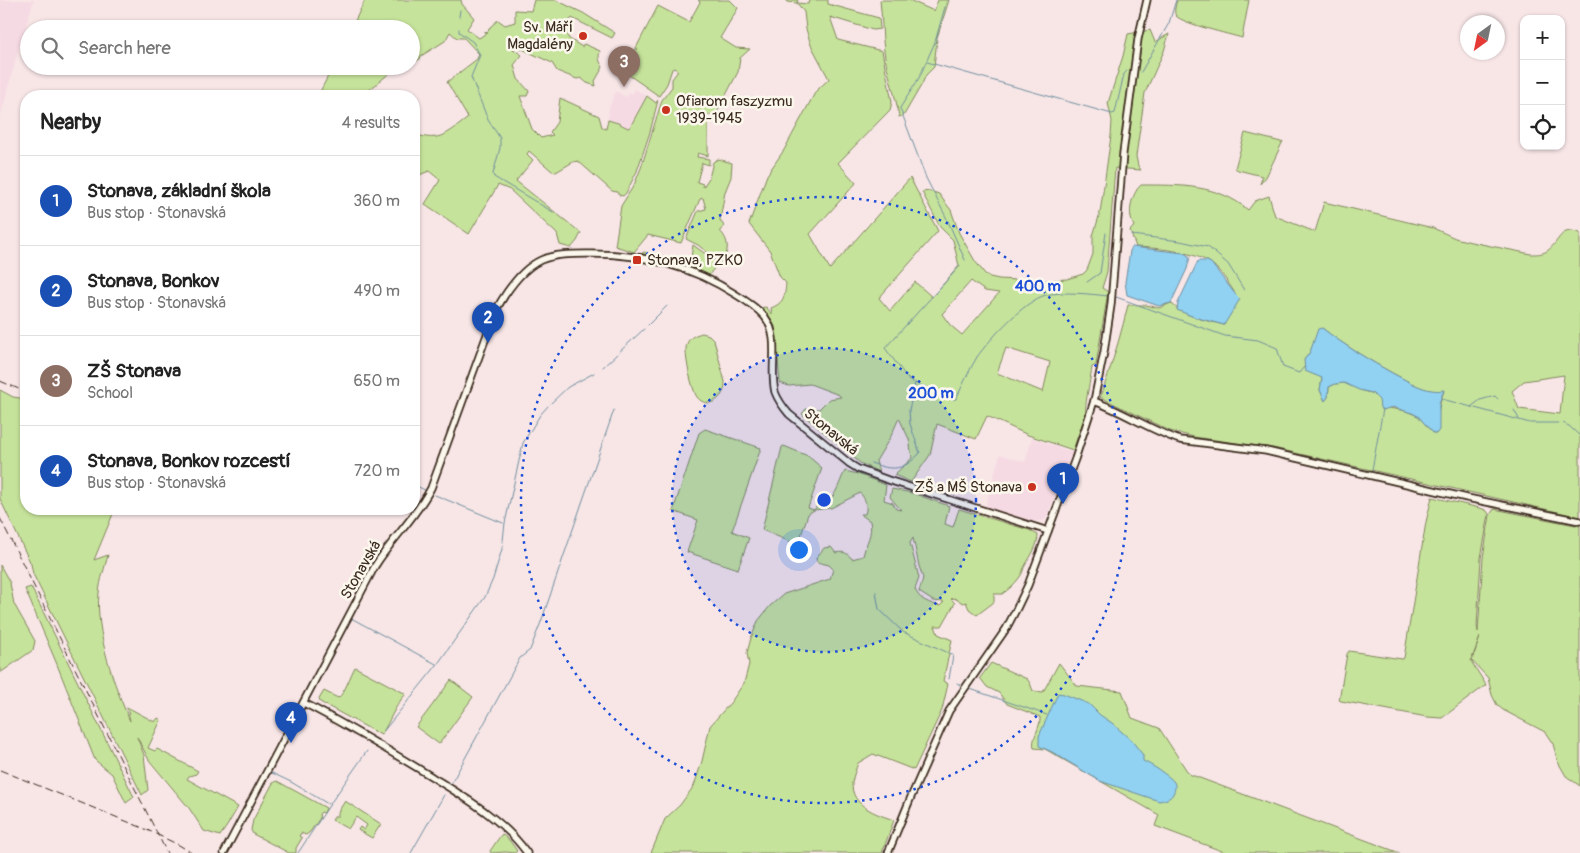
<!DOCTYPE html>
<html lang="en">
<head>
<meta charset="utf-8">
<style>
	:root { --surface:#fff; --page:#f6f6f6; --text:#222; --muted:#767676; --line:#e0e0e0; --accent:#1a73e8 }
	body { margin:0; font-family:Pangolin,sans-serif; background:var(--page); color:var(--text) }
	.controls { position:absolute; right:15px; top:15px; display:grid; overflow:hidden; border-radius:10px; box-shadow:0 1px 4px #0004 }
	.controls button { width:45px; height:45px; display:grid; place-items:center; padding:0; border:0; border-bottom:1px solid var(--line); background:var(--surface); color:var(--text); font:25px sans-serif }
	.compass { position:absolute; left:1460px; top:15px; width:45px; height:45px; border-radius:50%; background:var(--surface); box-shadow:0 1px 4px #0004; rotate:213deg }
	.you { position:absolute; left:798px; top:549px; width:18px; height:18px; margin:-12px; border:4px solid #fff; border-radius:50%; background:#1a73e8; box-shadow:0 0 0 8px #1a73e833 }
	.badge { display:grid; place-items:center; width:32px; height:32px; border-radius:50%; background:var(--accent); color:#fff; font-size:16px; font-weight:700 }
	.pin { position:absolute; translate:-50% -41px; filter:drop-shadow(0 1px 2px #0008) }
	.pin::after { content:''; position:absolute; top:26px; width:18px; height:15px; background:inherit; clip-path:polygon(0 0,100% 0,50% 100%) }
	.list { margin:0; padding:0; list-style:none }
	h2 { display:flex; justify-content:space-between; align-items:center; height:65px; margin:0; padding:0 20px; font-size:21px }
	h2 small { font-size:16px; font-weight:400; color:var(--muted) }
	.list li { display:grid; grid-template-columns:32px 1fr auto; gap:15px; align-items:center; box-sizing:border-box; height:90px; padding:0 20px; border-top:1px solid var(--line) }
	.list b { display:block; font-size:19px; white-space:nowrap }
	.list p { margin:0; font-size:16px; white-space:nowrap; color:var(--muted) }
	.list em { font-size:16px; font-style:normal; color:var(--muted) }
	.icon { flex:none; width:28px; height:28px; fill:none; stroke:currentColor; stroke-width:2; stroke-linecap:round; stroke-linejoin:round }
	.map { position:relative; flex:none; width:1580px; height:853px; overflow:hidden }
	.search { position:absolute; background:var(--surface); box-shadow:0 1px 4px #0004; left:20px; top:20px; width:400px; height:55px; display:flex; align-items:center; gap:12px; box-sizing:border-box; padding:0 18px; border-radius:28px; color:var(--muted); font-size:19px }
	.panel { position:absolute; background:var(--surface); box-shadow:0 1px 4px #0004; left:20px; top:90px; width:400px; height:425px; border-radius:20px }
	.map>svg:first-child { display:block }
	.built { fill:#f6dae3 }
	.green { fill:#c6e39b; stroke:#80865c; fill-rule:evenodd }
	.water { fill:#91d1f2; stroke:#6f8e9d }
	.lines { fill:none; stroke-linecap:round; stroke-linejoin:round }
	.stream { stroke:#6f8e9d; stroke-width:1 }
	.tertiary-casing { stroke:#3b2a1e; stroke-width:9 }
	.tertiary { stroke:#fbf7ec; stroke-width:5.5 }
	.rail { stroke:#3b2a1e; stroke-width:1; stroke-dasharray:8 4; stroke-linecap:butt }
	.ring { fill:none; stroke:#1d4ed8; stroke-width:2.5; stroke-dasharray:2.5 5 }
	.poi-dot { fill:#c8321e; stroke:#fbf7ec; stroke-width:2 }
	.labels { text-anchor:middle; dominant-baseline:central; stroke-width:5; stroke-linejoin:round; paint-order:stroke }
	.poi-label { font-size:15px; fill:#3b2a1e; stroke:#fbf7ec; text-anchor:end }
	.street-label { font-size:15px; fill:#3b2a1e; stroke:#fbf7ec }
	.centre { fill:#1d4ed8; stroke:#fbf7ec; stroke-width:2.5 }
	.ring-label { font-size:15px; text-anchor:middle; font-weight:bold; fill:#1d4ed8; stroke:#fbf7ec; stroke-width:5; stroke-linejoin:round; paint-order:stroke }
</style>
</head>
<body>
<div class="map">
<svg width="1580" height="853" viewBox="0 0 1580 853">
	<rect width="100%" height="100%" fill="#f8e6e7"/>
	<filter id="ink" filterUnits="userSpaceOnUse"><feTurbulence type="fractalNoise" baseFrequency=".02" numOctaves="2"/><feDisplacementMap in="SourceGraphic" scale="10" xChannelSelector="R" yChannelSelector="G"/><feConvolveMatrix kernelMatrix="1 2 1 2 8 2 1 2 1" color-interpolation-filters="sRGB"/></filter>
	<g filter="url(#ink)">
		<g class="built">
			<path d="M0,0H34L18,51L0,119Z"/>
			<path d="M635,89L647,96L630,127L628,128L618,123L608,120L609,107L616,91L626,97L630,92L632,94Z"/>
			<path d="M1032,438L1072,452L1046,519L1042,521H1028L985,508V507L1000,454L1025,462Z"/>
		</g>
		<g class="green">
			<path d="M365,0H461L462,4L474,18L467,29L479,38L485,34V31L487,33L490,27L498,20L505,25L515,22V10L531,11L534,0H556L583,13L615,33L612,38L572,18L568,22V38L582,47L584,44L600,51C598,58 599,61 603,67L595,81L596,86L587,83L581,78L577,79L557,71L552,63L518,47L513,49L522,55L514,65L518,79L529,91L527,96H520L532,129L541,138L553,135L550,132L557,122L560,98L599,116L602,127L606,129L608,120L618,123L628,128L630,127L647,96L656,103L658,100L650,132L637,171L626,193L623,196L619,195L617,192L612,191L578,161L573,162L556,172L552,171L529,151L527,154L533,160L516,181L581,233L577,241L571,248L560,245L557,234L510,190L498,185L469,234L425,204L440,180L429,171L417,176L414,180V134C440,143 448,133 468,118L447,82L477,59L479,54L464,38H457L450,32L445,41L421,56L420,59L411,63V29H351Z"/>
			<path d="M698,0H730L738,8L720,38L736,48L750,49L740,58L738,72L716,114L705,115L700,112V118L708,122V156L698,153L697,157L709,159V165L702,163L697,182L703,184V187L709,178L713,162L718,159L732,163L731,177L725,192L720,220L724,226L720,231C730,241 729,253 721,263L698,245L686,239L698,211L706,209L703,198L700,199L681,243L648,235L634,252L615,246L621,206L634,185L641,168L662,100L672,87V79L678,71L674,68L672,69L667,84L659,96L626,73L624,70L635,49H638L636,48L658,6L689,22L700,2Z"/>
			<path d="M788,0H798L797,3L808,4L809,0H828V4L879,18L880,29L873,30L830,17L838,40L882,51L892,102L890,110L838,163L856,183L810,234L830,269L910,178L938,231L879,298L890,311L915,282L932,297L959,266L953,240L940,227L922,192L930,191L939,194L944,201L951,210L959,233L975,261L985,274L990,277L999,279L1034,281L1067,279L1083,274L1087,270L1093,254V236L1100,213L1111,136L1112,121L1108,103L1123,56L1128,34L1150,30L1155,42L1169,34L1164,51L1145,93L1136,156L1138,166L1141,170L1115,168L1107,272L1102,288L1108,292L1096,365L1092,367C1091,377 1084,406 1086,413L1073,450L1028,435L987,416L976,439L937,424L930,455L911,482L894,475L912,458L909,439L899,418L891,436L876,461L879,472L860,463L802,414L806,409H819L829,399L841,397L839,395L810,384L789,386L780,383L775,326L760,308L766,307L772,314L771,308C784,303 785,296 786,283L780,277L770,251L749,224L767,175L784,150L816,91L829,79L811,45L806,29L804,12L797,3L787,2ZM971,281L985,291L999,293L962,335L950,325L942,314ZM1006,348L1050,362L1043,392L997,373Z"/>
			<path d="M880,0H909L934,11L938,0H949L937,38L934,67L926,75L922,84L904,115L899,117C896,95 887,73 884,51C882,34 882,17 880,0Z"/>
			<path d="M1177,0H1249L1242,38C1229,34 1184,24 1176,16C1173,12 1176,4 1177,0Z"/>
			<path d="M333,66H403L391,72L362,96H318Z"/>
			<path d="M1245,133L1281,142L1283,141L1266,177L1260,184L1262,178V176L1238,170L1235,168Z"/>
			<path d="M1141,185C1179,185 1218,184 1248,210L1255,201L1269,196L1275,216L1315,232L1324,202L1433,228L1455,238L1471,242L1531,254C1537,254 1542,254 1547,251C1561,241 1559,226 1580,233V517L1273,448L1194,437L1170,431L1100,397C1104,392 1104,384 1107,378C1115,354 1122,330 1128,305H1146L1159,308L1171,303C1184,317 1205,320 1224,325L1236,295C1230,285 1218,267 1209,262C1191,251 1157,248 1136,247L1130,231L1134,226C1127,215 1131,194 1141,185ZM1322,328C1345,346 1369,360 1394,374C1410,382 1425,393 1444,391C1438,405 1438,419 1436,434L1432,432L1418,416L1406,411L1389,408L1372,393L1366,392L1344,383L1335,384L1329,387L1328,397L1325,401L1320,390L1322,378L1304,360L1310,352ZM1564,375L1560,414L1519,409L1512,391L1524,381Z"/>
			<path d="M693,245L718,263L709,275C687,264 666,258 641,254L644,252L690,263Z"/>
			<path d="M702,333L709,335L714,340L725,382C726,398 708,411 697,397C692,390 683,351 687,344C689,337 695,335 702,333Z"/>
			<path d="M0,390L13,397L26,399V509H115L94,560L108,555C105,567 100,580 99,593C95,631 114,686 130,721L127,707L155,722L158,718L161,720L148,748L155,751L157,749L159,750L198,771L196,774L189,776L187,779L238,807L227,826L220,836L204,831L189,808L149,760L137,737L144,755L148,790L142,795L33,574L31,564L0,499Z"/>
			<path d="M705,429L761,448L732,531L749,538L738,569L687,552L698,520L673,511L699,433Z"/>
			<path d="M784,446L808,456L822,468L808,508L814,510L817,506C835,504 838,484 845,471L858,474L886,485L884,500L893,503L896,509L901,510L890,497L892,489L912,493L949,506L945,524L953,527L959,509L1029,530L1038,535C1038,545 1031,556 1026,564C1023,568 1023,574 1019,578C1015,584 1008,590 1002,594H994V602L977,615L969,609L966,602L963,603L954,598L951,599L955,603L942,626H935L938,634L952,640L943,681L948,684L942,710L914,770L873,754L858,763C856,769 853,776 852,783C851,806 876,814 894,820L882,853H651L665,819L680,805L694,786L702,761L710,726L731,702L744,683L749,664L747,653L751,638L758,621L770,606L784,594L830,579L833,569L829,565L817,562L816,558L824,548L831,547L836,553C845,551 847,553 852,559L863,556C866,542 873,535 870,521L860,514H865C868,506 865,498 860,493L831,508L814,510L808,514L798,545L762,530L782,447ZM913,538L919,566L923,578L919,592L933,601L944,602L940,606C929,603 919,600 915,589L919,578L910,543Z"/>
			<path d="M1432,497L1480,508L1486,510L1489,514L1481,558L1477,626L1478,632L1483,558L1490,515L1494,509L1580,526V786L1566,776L1558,762L1553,744L1545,732L1503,710L1497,705L1492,695L1488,678L1472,661L1480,637L1471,661L1486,685L1442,718L1427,717L1341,701L1339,700L1347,654L1349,651L1402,659L1404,658L1426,522Z"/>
			<path d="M0,565L10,583L14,604L35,641L33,650L0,673Z"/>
			<path d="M31,587L134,797L126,803L112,774L95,760L56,662L25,589Z"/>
			<path d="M991,663L1027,679L1030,683L1033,691L1043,692L1059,663L1077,686L1122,691L1132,718L1159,728L1189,774L1400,853H1227L1155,826L1159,815L1045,749L1034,748C1031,738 1041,728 1040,717L1007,704L999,693L987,687L980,678Z"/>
			<path d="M355,667L406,694C394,706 390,722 381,735L320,702L319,699L324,691L338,698C345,693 350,676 355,667Z"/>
			<path d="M451,680L473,697L439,744L416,727Z"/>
			<path d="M277,781L326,808L324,813L321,812L319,814L320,818L310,832L306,835L301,833L299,836L302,838L296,848V853H289L253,834L251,830L253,820L273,783Z"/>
			<path d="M345,801L381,824L372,838L358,830L360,827L364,830L367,825L356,817L348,829L332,820L335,816H338V812Z"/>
			<path d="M502,834L510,841L517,851L515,853L506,852L491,853L490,851C495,844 497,840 502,834Z"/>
		</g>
		<g class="water">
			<path d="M1132,247L1184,253L1190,257L1187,269L1171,303L1159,306L1127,295L1125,282L1130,251Z"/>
			<path d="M1198,261H1207L1211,263L1236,295L1240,299L1224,325L1194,317L1177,310L1178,303Z"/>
			<path d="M1322,328C1345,346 1369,360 1394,374C1410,382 1426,393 1444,390L1439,403V430L1436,434L1432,432L1418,416L1412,413L1392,407L1383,410L1380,408L1379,400L1372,393L1359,390L1344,383L1335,384L1329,387L1328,397L1325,401L1320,390L1322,378L1305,371L1304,360L1310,352L1318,329Z"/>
			<path d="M1058,693L1064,694L1089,704L1100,715L1112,723L1132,741L1143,755V761C1150,764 1170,776 1174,782C1176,786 1175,790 1173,794C1170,799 1165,800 1159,801L1100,781L1052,752L1039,746V736Z"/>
		</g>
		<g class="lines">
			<g class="stream">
				<path d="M947,0L935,42L919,78L900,108L926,178L947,219L965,260"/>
				<path d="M459,17L460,10"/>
				<path d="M459,29V32L473,42L480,55L471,77L488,120L500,138V148L493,174L494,177L553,212"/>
				<path d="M927,62L1112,114L1115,113L1124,74L1127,71"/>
				<path d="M1141,72L1169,23L1176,0"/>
				<path d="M1131,235L1180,241L1208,247L1228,264L1244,290"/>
				<path d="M1087,282L1100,273L1106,233"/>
				<path d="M1116,297L1225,336L1258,340L1277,348L1283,367L1299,373L1304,367"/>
				<path d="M648,325L667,306"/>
				<path d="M603,367L644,329"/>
				<path d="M913,382L908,379L885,348L960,266"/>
				<path d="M1442,399L1530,423H1558"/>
				<path d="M551,403L568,387L594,373"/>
				<path d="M1471,407L1480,400L1495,396L1498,399"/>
				<path d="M1514,410L1519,419"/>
				<path d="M1563,423L1569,426L1580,436"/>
				<path d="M871,463C893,471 903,471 920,453L910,424L909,410L915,383L951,399H956C963,385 969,370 977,357C989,340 1025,300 1046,295C1063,291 1090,294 1108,296"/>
				<path d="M1372,470L1383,409"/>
				<path d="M414,485L425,490"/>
				<path d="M435,495L503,523"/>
				<path d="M876,592L879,609L903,632L953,655L949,679"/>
				<path d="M351,618L436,664"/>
				<path d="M957,683L960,685"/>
				<path d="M970,689L1047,715"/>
				<path d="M382,733L437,665L485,597L493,579L502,549L505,523L523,443L540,415L548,406"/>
				<path d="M272,773L291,782L328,804"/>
				<path d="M452,782L520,658L530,650L541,622L614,410"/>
				<path d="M298,853L332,801L367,751"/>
				<path d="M411,853L444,795"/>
			</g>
			<g class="tertiary-casing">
				<g id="tertiary">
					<path d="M1094,401C1124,412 1150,430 1180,440L1266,451L1467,498L1580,521"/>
					<path d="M304,703C347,725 388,750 429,775C464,797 503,819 527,853"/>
					<path d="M224,853L375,566C392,539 416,517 431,488L496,310C506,292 521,269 541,260C555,254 572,254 586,254C639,253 690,265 735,294C745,300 757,308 765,317C781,339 769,367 775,392C778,400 783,407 789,414L850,464L858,469L888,480L1048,531"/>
					<path d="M888,853L911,797L949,711L1006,629L1017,608L1028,585L1075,459L1094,401L1104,352L1111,305L1123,153L1138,39L1147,0"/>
				</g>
			</g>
			<use href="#tertiary" class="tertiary"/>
			<g class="rail">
				<path d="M0,381L26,392"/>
				<path d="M0,518L167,853"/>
				<path d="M0,770L143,828L179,845L192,853"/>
			</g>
		</g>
	</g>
	<circle cx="824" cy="500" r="152" fill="#1d4ed8" fill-opacity=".12"/>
	<g class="ring">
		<circle cx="824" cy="500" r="152"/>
		<circle cx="824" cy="500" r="303"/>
	</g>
	<g class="poi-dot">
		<circle cx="583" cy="36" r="5"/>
		<circle cx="666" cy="110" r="5"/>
		<rect x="632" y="255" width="10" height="10" rx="2.5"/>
		<circle cx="1032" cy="487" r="5"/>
	</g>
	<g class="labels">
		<g class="poi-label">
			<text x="573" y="27">Sv. Máří<tspan x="573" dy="17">Magdalény</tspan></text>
			<text x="676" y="101" text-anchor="start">Ofiarom faszyzmu<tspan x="676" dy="17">1939-1945</tspan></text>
			<text x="647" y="260" text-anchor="start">Stonava, PZKO</text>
			<text x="1022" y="487">ZŠ a MŠ Stonava</text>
		</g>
		<g class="street-label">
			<text transform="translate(831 432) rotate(39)">Stonavská</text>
			<text transform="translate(361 570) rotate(-60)">Stonavská</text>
		</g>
	</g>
	<circle cx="824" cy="500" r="8" class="centre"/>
	<g class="ring-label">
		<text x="1038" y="291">400 m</text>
		<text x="931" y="398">200 m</text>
	</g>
</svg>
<div class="controls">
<button>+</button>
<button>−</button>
<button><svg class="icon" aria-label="locate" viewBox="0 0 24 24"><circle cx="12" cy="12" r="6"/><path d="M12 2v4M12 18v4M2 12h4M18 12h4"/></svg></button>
</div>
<svg class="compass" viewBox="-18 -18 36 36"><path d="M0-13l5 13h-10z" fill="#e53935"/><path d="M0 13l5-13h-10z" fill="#767676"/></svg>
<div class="you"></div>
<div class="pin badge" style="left:1063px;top:504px;background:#1a4fb4">1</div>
<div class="pin badge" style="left:488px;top:343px;background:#1a4fb4">2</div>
<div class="pin badge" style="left:624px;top:87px;background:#8d6e63">3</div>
<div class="pin badge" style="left:291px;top:743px;background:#1a4fb4">4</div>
<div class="search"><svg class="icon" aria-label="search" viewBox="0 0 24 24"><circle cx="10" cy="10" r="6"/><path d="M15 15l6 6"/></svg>Search here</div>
<section class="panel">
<h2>Nearby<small>4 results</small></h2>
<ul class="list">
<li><span class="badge" style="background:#1a4fb4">1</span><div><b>Stonava, základní škola</b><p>Bus stop · Stonavská</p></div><em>360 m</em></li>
<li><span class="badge" style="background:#1a4fb4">2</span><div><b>Stonava, Bonkov</b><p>Bus stop · Stonavská</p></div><em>490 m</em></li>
<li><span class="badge" style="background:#8d6e63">3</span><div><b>ZŠ Stonava</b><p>School</p></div><em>650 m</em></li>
<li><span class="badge" style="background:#1a4fb4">4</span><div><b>Stonava, Bonkov rozcestí</b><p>Bus stop · Stonavská</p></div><em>720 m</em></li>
</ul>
</section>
</div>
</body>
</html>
